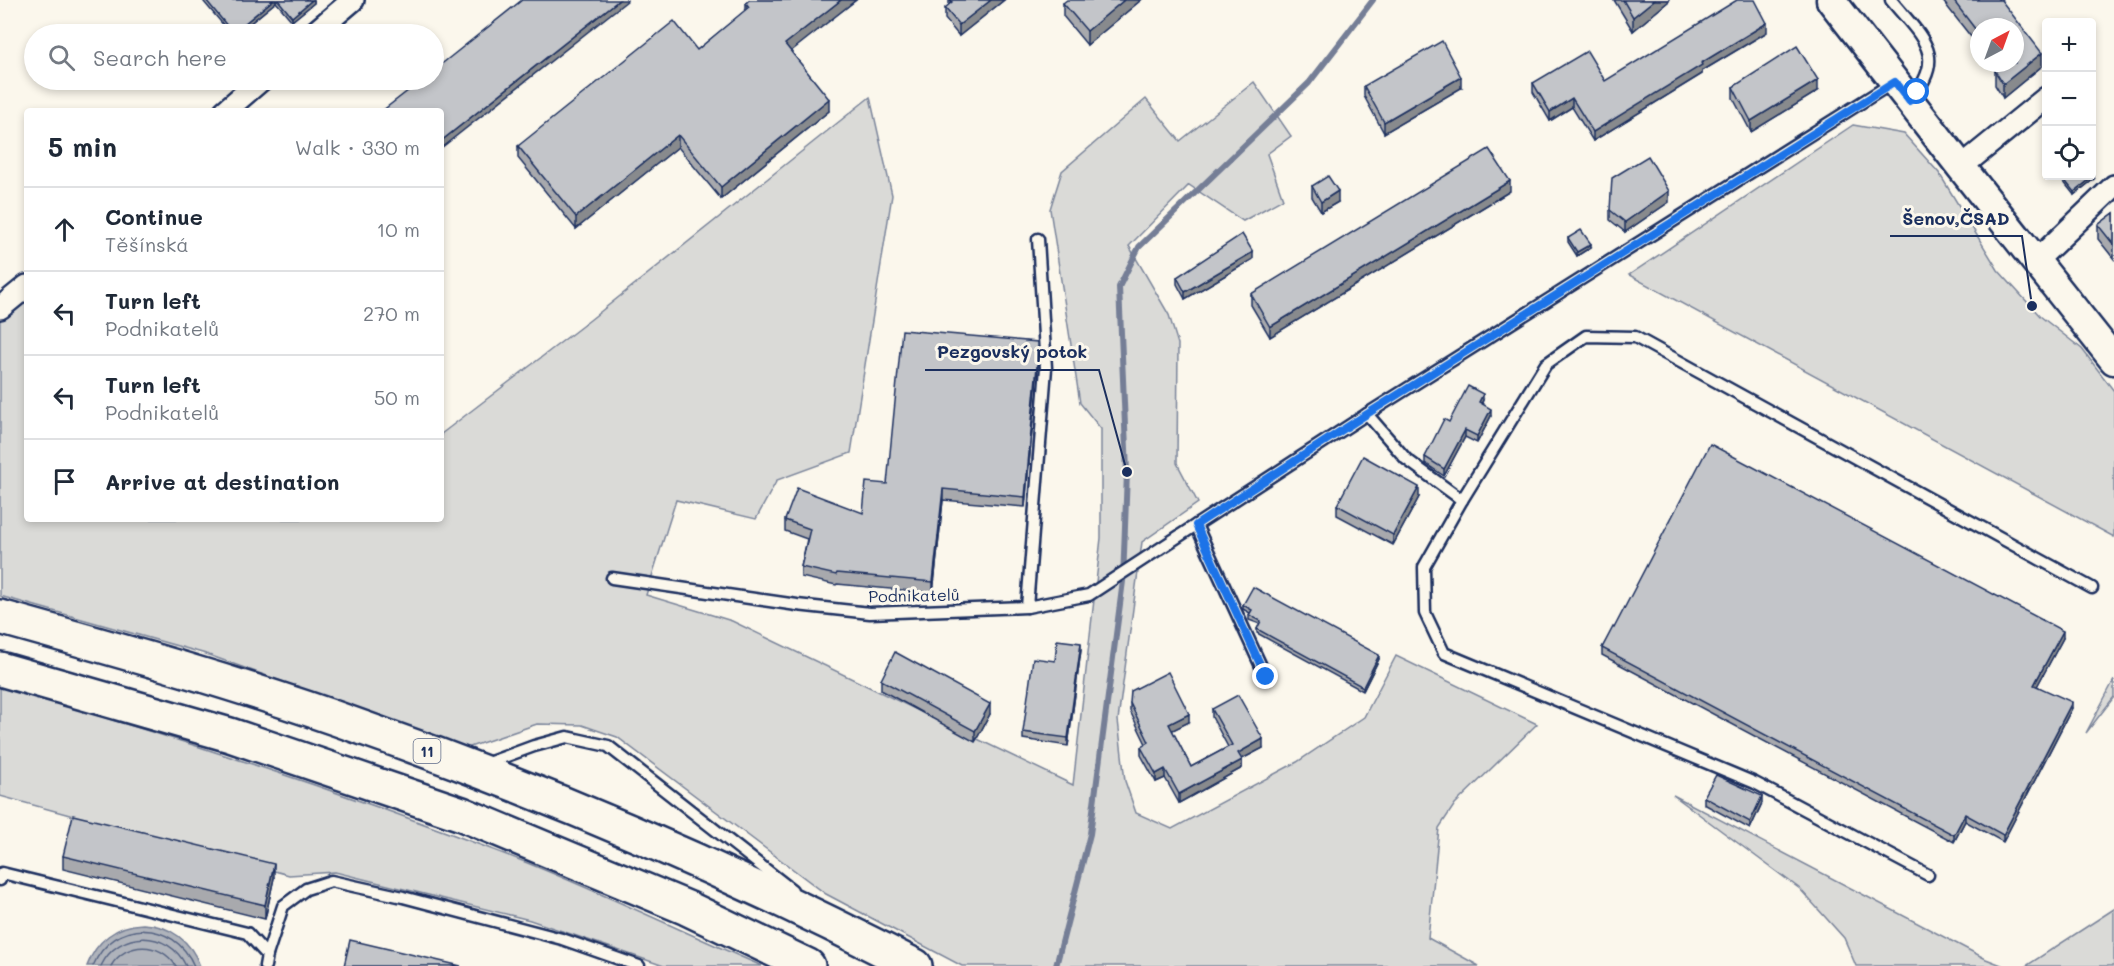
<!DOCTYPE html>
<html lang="en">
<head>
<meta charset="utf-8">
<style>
	:root { --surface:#fff; --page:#f2f2f3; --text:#1f2937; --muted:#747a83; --line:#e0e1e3 }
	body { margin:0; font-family:Mali,sans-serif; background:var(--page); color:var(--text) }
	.controls { position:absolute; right:18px; top:18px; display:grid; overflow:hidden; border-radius:6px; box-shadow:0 3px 9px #0003 }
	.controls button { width:54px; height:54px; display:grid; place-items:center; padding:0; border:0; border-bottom:2px solid var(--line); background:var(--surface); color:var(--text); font:30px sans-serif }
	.compass { position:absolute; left:1970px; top:18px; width:54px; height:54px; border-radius:50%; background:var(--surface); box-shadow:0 3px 9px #0003; rotate:41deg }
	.stop { position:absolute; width:18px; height:18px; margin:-14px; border:4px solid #1a73e8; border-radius:50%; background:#fff }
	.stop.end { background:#1a73e8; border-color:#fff; box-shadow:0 2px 6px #0008 }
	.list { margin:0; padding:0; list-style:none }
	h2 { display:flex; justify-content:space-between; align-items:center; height:78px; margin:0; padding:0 24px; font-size:26px }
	h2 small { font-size:20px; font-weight:400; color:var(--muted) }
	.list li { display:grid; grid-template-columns:39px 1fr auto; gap:18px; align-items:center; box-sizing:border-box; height:84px; padding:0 24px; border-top:2px solid var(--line) }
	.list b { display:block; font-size:22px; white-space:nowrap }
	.list p { margin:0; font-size:20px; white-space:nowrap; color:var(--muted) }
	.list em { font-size:20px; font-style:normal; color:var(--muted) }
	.icon { flex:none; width:33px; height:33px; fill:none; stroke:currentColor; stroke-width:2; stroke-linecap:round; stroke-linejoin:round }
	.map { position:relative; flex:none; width:2114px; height:966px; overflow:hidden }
	.search { position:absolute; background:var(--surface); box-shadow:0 3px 9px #0003; left:24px; top:24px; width:420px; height:66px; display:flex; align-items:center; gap:15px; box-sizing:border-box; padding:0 21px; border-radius:33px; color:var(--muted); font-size:22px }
	.panel { position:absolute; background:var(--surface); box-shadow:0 3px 9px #0003; left:24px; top:108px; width:420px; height:414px; border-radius:6px }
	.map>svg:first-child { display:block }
	.green { fill:#dadad7; stroke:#7a849a; stroke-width:1.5 }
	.water { fill:#afb3bb; stroke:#747e96; stroke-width:1.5 }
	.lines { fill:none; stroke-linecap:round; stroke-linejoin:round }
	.shore { stroke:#566483; stroke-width:1.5 }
	.stream { stroke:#747e96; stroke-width:6 }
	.service-casing { stroke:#1b2f5e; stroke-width:15 }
	.minor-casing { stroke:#1b2f5e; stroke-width:26 }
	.secondary-casing { stroke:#1b2f5e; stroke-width:33 }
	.trunk-casing { stroke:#1b2f5e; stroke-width:38 }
	.service { stroke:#fbf7ec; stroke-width:10 }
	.minor { stroke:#fbf7ec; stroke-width:21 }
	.secondary { stroke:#fbf7ec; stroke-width:28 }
	.trunk { stroke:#fbf7ec; stroke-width:33 }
	.wall { fill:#a8a9ad; stroke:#1b2f5e; stroke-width:1.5 }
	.shaded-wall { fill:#888a8d; stroke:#1b2f5e; stroke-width:1.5 }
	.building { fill:#c3c5c9; stroke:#1b2f5e; stroke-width:1.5 }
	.route { stroke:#1a73e8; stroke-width:8 }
	.labels { text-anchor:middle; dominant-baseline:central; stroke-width:6; stroke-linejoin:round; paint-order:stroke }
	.shield { fill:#fbf7ec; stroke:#5e6b89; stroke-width:1.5 }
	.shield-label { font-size:15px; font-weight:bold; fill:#1b2f5e }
	.street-label { font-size:16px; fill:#1b2f5e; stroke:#fbf7ec }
	.leader { fill:none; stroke:#1b2f5e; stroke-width:2 }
	.callout-dot { fill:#1b2f5e; stroke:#fbf7ec; stroke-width:2 }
	.callout-label { font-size:18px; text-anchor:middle; font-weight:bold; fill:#1b2f5e; stroke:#fbf7ec; stroke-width:6; stroke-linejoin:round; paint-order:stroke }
</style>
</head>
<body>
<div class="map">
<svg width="2114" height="966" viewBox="0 0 2114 966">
	<rect width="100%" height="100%" fill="#fbf7ec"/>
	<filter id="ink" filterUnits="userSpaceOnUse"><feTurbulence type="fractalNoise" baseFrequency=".0167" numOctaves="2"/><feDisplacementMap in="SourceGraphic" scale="12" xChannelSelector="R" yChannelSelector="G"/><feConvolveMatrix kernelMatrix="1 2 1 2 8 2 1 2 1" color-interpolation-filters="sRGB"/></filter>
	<g filter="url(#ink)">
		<g class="green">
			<path d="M1254,82L1291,136L1267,154L1283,199L1243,221L1189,185L1129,246L1169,315L1178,344L1177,463L1198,503L1142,542L1118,720L1125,781L1136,813L1172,829L1297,762L1364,717L1396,656L1537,724L1455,804L1439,828L1428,938L1479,966H962L826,894L617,737L582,725L537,724L467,748L206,654L0,596V312L27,291V519H441V434L590,320L870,97L892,195L851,453L777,480L756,519L676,500L646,595L732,621L1073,785L1101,538V429L1080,403L1050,209L1062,171L1146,99L1180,141Z"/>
			<path d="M1853,125L1904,134L1939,173L1998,270L2040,316L2082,349L2114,391V537L1629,275Z"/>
			<path d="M2114,680V697L2086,733Z"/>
			<path d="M0,687C177,737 353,795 525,862C605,894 683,932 762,966H664L530,920L335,872L289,875L0,796Z"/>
			<path d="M1673,795L1986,959L2004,966H1856L1844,938L1800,889Z"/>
			<path d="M2114,909V966H2026Z"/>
		</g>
		<path class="water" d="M143,924C170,925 191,941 200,966H87C96,941 116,925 143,924Z"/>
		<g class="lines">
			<g class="shore">
				<path d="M93,966C113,918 174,919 194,966"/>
				<path d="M101,966C119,929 168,929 186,966"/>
				<path d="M111,966C126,941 160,941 176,966"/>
			</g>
			<path class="stream" d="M1056,966L1090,834L1123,581L1127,472L1119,287L1139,247L1309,83L1373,0"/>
			<g class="service-casing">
				<g id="service">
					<path d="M1891,0C1921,37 1950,56 1909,101"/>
					<path d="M1367,414L1406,459L1462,500L1546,364L1586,336L1635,337L2092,588"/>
					<path d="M1462,500L1424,567L1425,613L1444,653L1755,783L1928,875"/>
					<path d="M612,578L797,605L870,613L1027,607L1089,595L1196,525"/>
					<path d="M1027,607L1046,368L1038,239"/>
					<path d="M1266,677L1196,525L1367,414L1894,82"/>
					<path d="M485,764L534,746L567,737L608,746L792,890"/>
					<path d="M0,880L2,873L247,933L267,955L265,966"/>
					<path d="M267,955L283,906L306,889L331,881L403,897L562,939L639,966"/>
				</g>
			</g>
			<g class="minor-casing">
				<g id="minor">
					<path d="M313,34L353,0"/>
					<path d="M225,111L261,80"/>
					<path d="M1961,167L2046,98"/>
					<path d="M2036,261L2114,186"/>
					<path d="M0,308L27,286"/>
				</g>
			</g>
			<g class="secondary-casing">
				<path id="secondary" d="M1831,0L1961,167L2114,360"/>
			</g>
			<g class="trunk-casing">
				<g id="trunk">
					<path d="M0,617C122,651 244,685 363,728C552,794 736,874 915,966"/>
					<path d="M0,669L230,735L462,814L687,908L808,966"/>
				</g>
			</g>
			<use href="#service" class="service"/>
			<use href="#minor" class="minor"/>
			<use href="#secondary" class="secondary"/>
			<use href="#trunk" class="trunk"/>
		</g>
		<g class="wall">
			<path d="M204,0H314V3L292,21L276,2L237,34H231L204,2Z"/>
			<path d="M749,0H856L790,51L829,111L721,199L678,147L576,229L518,158V146L697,50L746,10V3Z"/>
			<path d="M949,0H1004L959,36L945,19V8L949,5Z"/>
			<path d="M1141,0L1087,45L1063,16V3Z"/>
			<path d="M1614,0H1669V1L1633,31Z"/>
			<path d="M1942,0H2001L2042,66L2003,98L1995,85V71L1996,69L1991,63H2015L1979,27V47Z"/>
			<path d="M1767,32L1702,71V74L1593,141L1572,107L1550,121L1533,92V83L1605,81Z"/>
			<path d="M228,80H242L234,87Z"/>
			<path d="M1364,86L1461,88L1384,133L1364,96Z"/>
			<path d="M1733,87L1818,91L1751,132L1733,98Z"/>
			<path d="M2063,178L2094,179L2074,195L2063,181Z"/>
			<path d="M1312,186L1338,202L1321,212L1312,197Z"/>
			<path d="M1510,191L1270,337L1251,305V294Z"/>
			<path d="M1669,202L1625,232L1610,220V210Z"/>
			<path d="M2114,213V259L2098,239V225Z"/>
			<path d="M1568,238L1591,247L1577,256L1568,242Z"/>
			<path d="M1253,259L1185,299L1177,284V277Z"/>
			<path d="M1038,365L1025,507L943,500L933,593L837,584L836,585L801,577V567L807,539L785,531V520L863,513L887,484Z"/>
			<path d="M1483,400L1482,403L1491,416L1477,443L1465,437L1444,476L1425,463V457L1449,422Z"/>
			<path d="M1419,497L1393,545L1337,515V505Z"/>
			<path d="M1243,605L1379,659L1363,691L1257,633V629L1260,624L1249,620V615L1250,613L1243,609Z"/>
			<path d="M1614,628L2063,638L2037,686L2072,708L2003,842L1965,821L1954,842L1602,655V648Z"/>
			<path d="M1081,650L1068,746L1023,739V732L1055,661Z"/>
			<path d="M881,680L990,714L975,742L881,690Z"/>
			<path d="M1130,703L1189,722L1172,730L1191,767L1228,747L1212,717V709L1263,748L1242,759V768L1179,803L1165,778L1156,782L1141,755V747L1146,744L1130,711Z"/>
			<path d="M1704,797L1762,803L1750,829L1704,804Z"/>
			<path d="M63,856L274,878L265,919L63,869Z"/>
		</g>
		<g class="shaded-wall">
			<path d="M273,0H276V2L237,34H233V33Z"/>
			<path d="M312,0H314V3L292,21V17Z"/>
			<path d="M619,0H627V1L441,148V141Z"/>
			<path d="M841,0H856L785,56V44Z"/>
			<path d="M991,0H1004L959,36V25Z"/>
			<path d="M1124,0H1141L1087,45V31Z"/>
			<path d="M1654,0H1669V1L1633,31V17Z"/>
			<path d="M1767,23V32L1702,71V74L1593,141V132L1701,63Z"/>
			<path d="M2042,53V66L2003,98V84Z"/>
			<path d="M1461,77V88L1384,133V122Z"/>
			<path d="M238,80H242L234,87V83Z"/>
			<path d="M1818,80V91L1751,132V121Z"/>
			<path d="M1572,98V107L1550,121V112Z"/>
			<path d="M829,99V111L721,199V187Z"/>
			<path d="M678,135V147L576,229V217Z"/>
			<path d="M2094,176V179L2074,195V192Z"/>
			<path d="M1510,181V191L1270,337V327Z"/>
			<path d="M1338,191V202L1321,212V202Z"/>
			<path d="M1669,191V202L1625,232V222Z"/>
			<path d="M1591,244V247L1577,256V252Z"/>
			<path d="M1253,252V259L1185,299V292Z"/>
			<path d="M1038,355V365L1025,507V497Z"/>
			<path d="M1483,394V400L1479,408V402Z"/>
			<path d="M1491,409V416L1477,443V436Z"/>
			<path d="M1465,430V437L1444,476V469Z"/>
			<path d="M1419,487V497L1393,545V535Z"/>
			<path d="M943,489V500L933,593V582Z"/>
			<path d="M2063,631V638L2034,692V685Z"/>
			<path d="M1081,643V650L1068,746V738Z"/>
			<path d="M1379,655V659L1363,691V687Z"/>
			<path d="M2072,702V708L2003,842V835Z"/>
			<path d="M990,704V714L975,742V731Z"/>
			<path d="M1189,714V722L1169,732V724Z"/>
			<path d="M1263,739V748L1238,761V753Z"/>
			<path d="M1242,760V768L1179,803V794Z"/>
			<path d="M1165,769V778L1156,782V774Z"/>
			<path d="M1762,796V803L1750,829V822Z"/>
			<path d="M1965,814V821L1954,842V835Z"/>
			<path d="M274,864V878L265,919V905Z"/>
		</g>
		<g class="building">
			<path d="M206,0H273L233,33Z"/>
			<path d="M278,0H312L292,17Z"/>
			<path d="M522,0H619L441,141V111H382L422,80H434V70Z"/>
			<path d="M749,0H841L785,44L829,99L721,187L678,135L576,217L518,146L674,21L697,50L749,7L746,3Z"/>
			<path d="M950,0H991L959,25L945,8L952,2Z"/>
			<path d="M1067,0H1124L1087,31L1063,3Z"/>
			<path d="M1623,0H1654L1633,17Z"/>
			<path d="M1737,0H1755L1767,23L1701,63L1702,65L1593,132L1572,98L1550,112L1533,83L1587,51L1605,81Z"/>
			<path d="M1953,0H2001L2042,53L2003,84L1995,71L2002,63H2015V27H1979V34Z"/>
			<path d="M1442,41L1461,77L1384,122L1364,86Z"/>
			<path d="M1797,46L1818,80L1751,121L1733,87Z"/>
			<path d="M231,80H238L234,83Z"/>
			<path d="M1489,149L1510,181L1270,327L1251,294Z"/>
			<path d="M1648,156L1669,191L1625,222L1610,210L1612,178Z"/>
			<path d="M2091,172L2094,176L2074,192L2063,178L2066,176H2091Z"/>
			<path d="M1328,176L1338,191L1321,202L1312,186Z"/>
			<path d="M2114,213V245L2098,225Z"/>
			<path d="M1581,230L1591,244L1577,252L1568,238Z"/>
			<path d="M1242,234L1253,252L1185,292L1177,277Z"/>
			<path d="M902,330L1038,342V355L1025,497L943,489L933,582L837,573L836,575L801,567L810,529L785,520L797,488L863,513L866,482L887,484Z"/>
			<path d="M1468,386L1483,394L1479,402L1491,409L1477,436L1465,430L1444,469L1425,457L1444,419L1449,422Z"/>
			<path d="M1710,444L2063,631L2034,685L2072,702L2003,835L1965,814L1954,835L1602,648L1613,627L1614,628Z"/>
			<path d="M1363,456L1419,487L1393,535L1337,505Z"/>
			<path d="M1253,587L1379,655L1363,687L1257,629L1261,621L1249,615L1252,610L1243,605Z"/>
			<path d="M1057,640L1081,643L1068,738L1023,732L1033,658L1055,661Z"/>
			<path d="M895,652L990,704L975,731L881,680Z"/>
			<path d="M1168,672L1189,714L1169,724L1191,767L1232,745L1212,709L1238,695L1263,739L1238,753L1242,760L1179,794L1165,769L1156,774L1141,747L1149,742L1130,703L1131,691Z"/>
			<path d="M1716,775L1762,796L1750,822L1704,797Z"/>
			<path d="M73,815L274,864L265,905L63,856Z"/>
			<path d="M350,940L461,966H344Z"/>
		</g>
	</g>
	<g class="lines" filter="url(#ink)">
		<path class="route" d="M1266,677L1196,525L1367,414L1895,82L1909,101L1917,92"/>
	</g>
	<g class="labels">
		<rect class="shield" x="413.5" y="739" width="27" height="24" rx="4.5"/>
		<g class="shield-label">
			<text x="427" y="751">11</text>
		</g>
		<g class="street-label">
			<text transform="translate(914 595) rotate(-1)">Podnikatelů</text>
		</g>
	</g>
	<path class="leader" d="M2032 306L2022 236H1890M1127 472L1099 370H925"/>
	<g class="callout-dot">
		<circle cx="2032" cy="306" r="6"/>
		<circle cx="1127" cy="472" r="6"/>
	</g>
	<g class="callout-label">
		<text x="1956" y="225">Šenov,ČSAD</text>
		<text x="1012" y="358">Pezgovský potok</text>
	</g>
</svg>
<div class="controls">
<button>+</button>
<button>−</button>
<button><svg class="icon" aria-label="locate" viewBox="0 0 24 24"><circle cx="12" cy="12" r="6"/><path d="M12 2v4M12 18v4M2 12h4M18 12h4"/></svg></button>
</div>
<svg class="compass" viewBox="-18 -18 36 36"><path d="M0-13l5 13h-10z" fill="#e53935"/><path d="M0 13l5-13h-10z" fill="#747a83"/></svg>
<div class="stop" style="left:1917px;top:92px"></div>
<div class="stop end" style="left:1266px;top:677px"></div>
<div class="search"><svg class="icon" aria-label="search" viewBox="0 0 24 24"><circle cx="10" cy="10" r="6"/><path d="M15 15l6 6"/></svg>Search here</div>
<section class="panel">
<h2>5 min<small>Walk · 330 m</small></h2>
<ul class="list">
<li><svg class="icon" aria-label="ahead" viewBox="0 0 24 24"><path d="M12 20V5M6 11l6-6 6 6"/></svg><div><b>Continue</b><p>Těšínská</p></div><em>10 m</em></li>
<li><svg class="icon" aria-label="left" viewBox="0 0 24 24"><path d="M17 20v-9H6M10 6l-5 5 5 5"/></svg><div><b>Turn left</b><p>Podnikatelů</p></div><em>270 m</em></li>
<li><svg class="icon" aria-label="left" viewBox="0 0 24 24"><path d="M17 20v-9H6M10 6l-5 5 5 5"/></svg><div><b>Turn left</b><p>Podnikatelů</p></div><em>50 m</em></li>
<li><svg class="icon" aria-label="arrive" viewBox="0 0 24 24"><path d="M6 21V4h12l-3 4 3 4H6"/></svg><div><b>Arrive at destination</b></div></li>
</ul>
</section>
</div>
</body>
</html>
